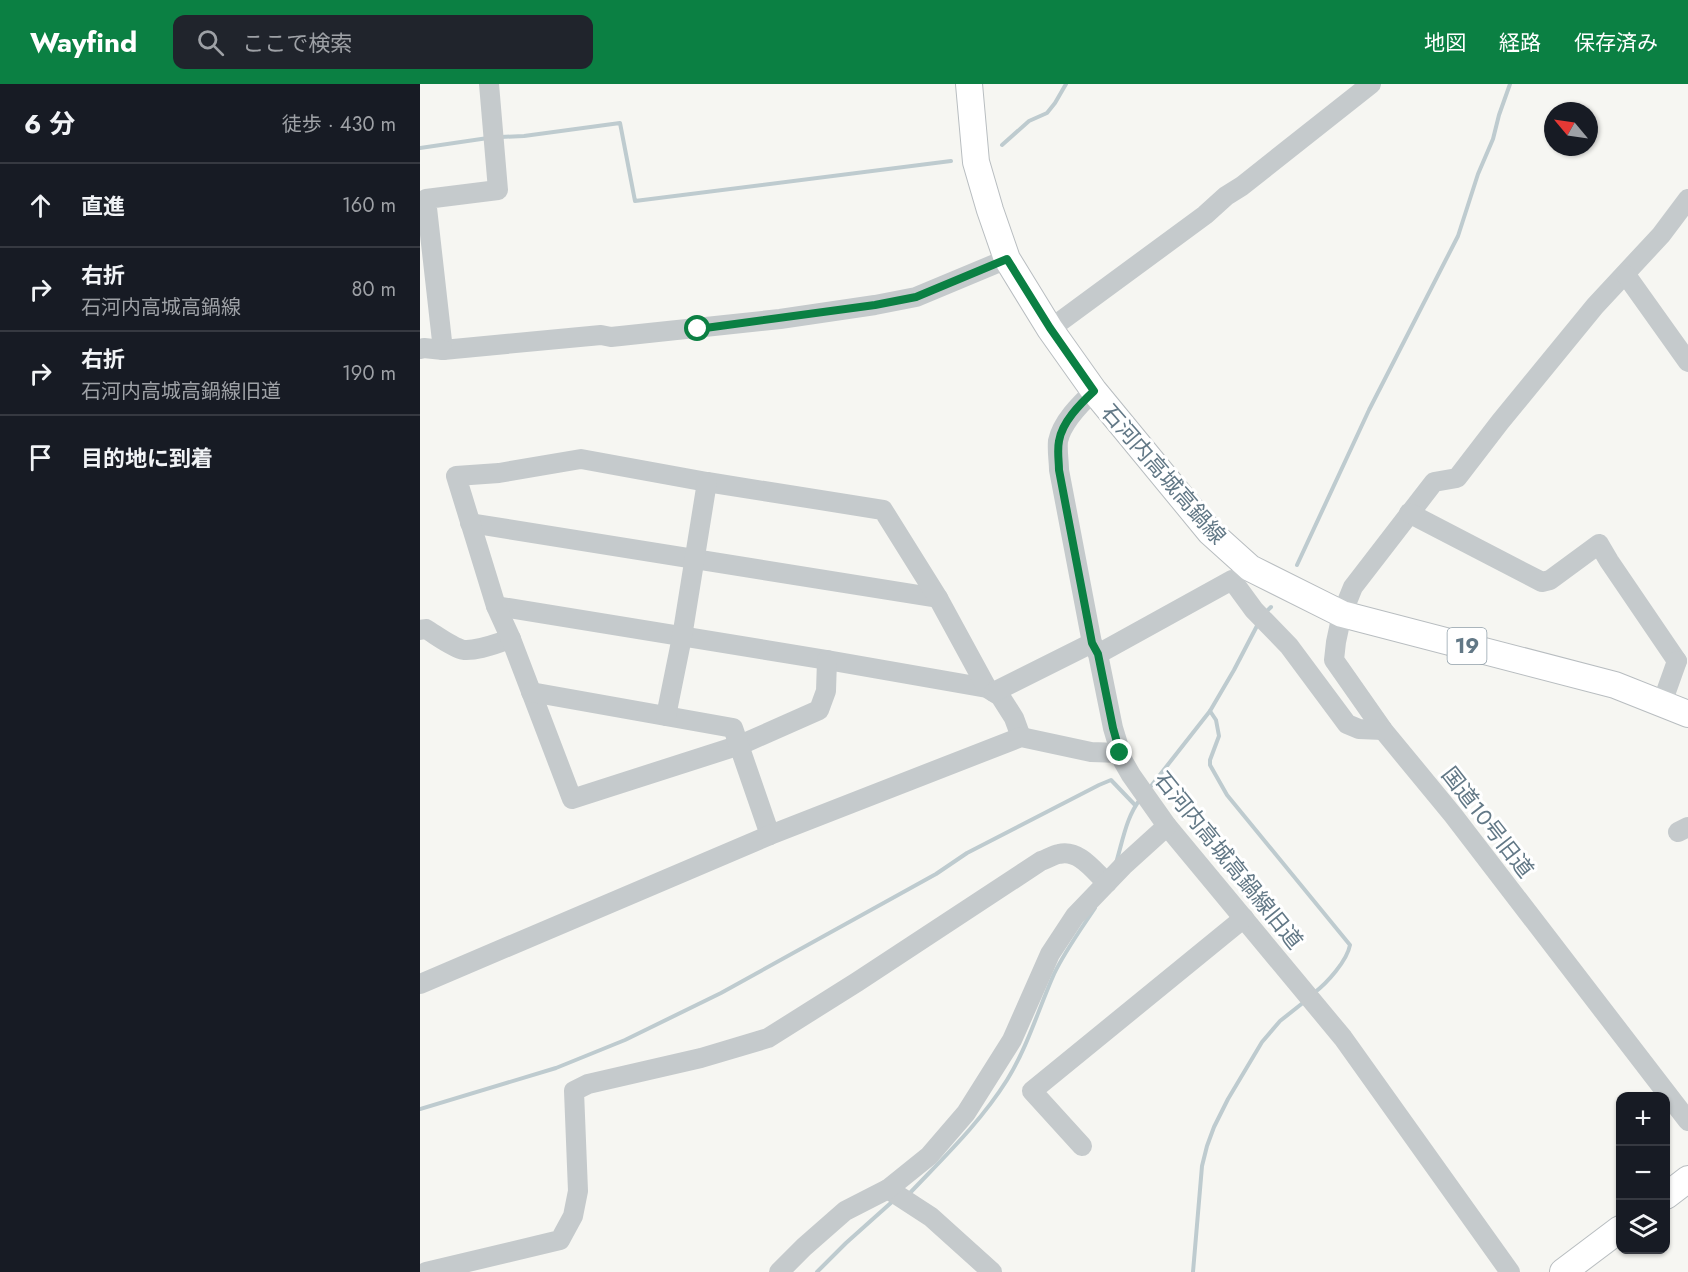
<!DOCTYPE html>
<html lang="ja">
<head>
<meta charset="utf-8">
<style>
	:root { --surface:#171b24; --page:#20242c; --text:#f1f3f6; --muted:#9ea1a6; --line:#363941; --accent:#0b8043 }
	body { margin:0; font-family:Jost,"Noto Sans JP",sans-serif; background:var(--page); color:var(--text) }
	.controls { position:absolute; right:18px; bottom:18px; display:grid; overflow:hidden; border-radius:12px; box-shadow:0 2px 4px #0004 }
	.controls button { width:54px; height:54px; display:grid; place-items:center; padding:0; border:0; border-bottom:2px solid var(--line); background:var(--surface); color:var(--text); font:30px sans-serif }
	.compass { position:absolute; left:1124px; top:18px; width:54px; height:54px; border-radius:50%; background:var(--surface); box-shadow:0 2px 4px #0004; rotate:299deg }
	.stop { position:absolute; width:18px; height:18px; margin:-14px; border:4px solid #0b8043; border-radius:50%; background:#fff }
	.stop.end { background:#0b8043; border-color:#fff; box-shadow:0 2px 6px #0008 }
	.list { margin:0; padding:0; list-style:none }
	h2 { display:flex; justify-content:space-between; align-items:center; height:78px; margin:0; padding:0 24px; font-size:26px }
	h2 small { font-size:20px; font-weight:400; color:var(--muted) }
	.list li { display:grid; grid-template-columns:39px 1fr auto; gap:18px; align-items:center; box-sizing:border-box; height:84px; padding:0 24px; border-top:2px solid var(--line) }
	.list b { display:block; font-size:22px; white-space:nowrap }
	.list p { margin:0; font-size:20px; white-space:nowrap; color:var(--muted) }
	.list em { font-size:20px; font-style:normal; color:var(--muted) }
	.icon { flex:none; width:33px; height:33px; fill:none; stroke:currentColor; stroke-width:2; stroke-linecap:round; stroke-linejoin:round }
	.map { position:relative; flex:none; width:1268px; height:1188px; overflow:hidden }
	header { display:flex; align-items:center; gap:36px; box-sizing:border-box; height:84px; padding:0 30px; background:var(--accent); color:#fff }
	header strong { font-size:28px }
	nav { display:flex; gap:33px; margin-inline-start:auto; font-size:21px }
	.search { width:420px; height:54px; background:var(--page); display:flex; align-items:center; gap:15px; box-sizing:border-box; padding:0 21px; border-radius:12px; color:var(--muted); font-size:22px }
	main { display:flex }
	aside { flex:1; background:var(--surface) }
	.map>svg:first-child { display:block }
	.lines { fill:none; stroke-linecap:round; stroke-linejoin:round }
	.stream { stroke:#becbcf; stroke-width:4 }
	.major-casing { stroke:#b8bdc0; stroke-width:28 }
	.minor { stroke:#c5cacc; stroke-width:20 }
	.major { stroke:#fff; stroke-width:26 }
	.route { stroke:#0b8043; stroke-width:8 }
	.labels { text-anchor:middle; dominant-baseline:central; stroke-width:6; stroke-linejoin:round; paint-order:stroke }
	.shield { fill:#fff; stroke:#91a0aa; stroke-width:1.5 }
	.shield-label { font-size:21px; font-weight:bold; fill:#627886 }
	.street-label { font-size:22px; fill:#627886; stroke:#fff }
</style>
</head>
<body>
<header>
<strong>Wayfind</strong>
<div class="search"><svg class="icon" aria-label="search" viewBox="0 0 24 24"><circle cx="10" cy="10" r="6"/><path d="M15 15l6 6"/></svg>ここで検索</div>
<nav><a>地図</a><a>経路</a><a>保存済み</a></nav>
</header>
<main>
<aside>
<h2>6 分<small>徒歩 · 430 m</small></h2>
<ul class="list">
<li><svg class="icon" aria-label="ahead" viewBox="0 0 24 24"><path d="M12 20V5M6 11l6-6 6 6"/></svg><div><b>直進</b></div><em>160 m</em></li>
<li><svg class="icon" aria-label="right" viewBox="0 0 24 24"><path d="M7 20v-9h11M14 6l5 5-5 5"/></svg><div><b>右折</b><p>石河内高城高鍋線</p></div><em>80 m</em></li>
<li><svg class="icon" aria-label="right" viewBox="0 0 24 24"><path d="M7 20v-9h11M14 6l5 5-5 5"/></svg><div><b>右折</b><p>石河内高城高鍋線旧道</p></div><em>190 m</em></li>
<li><svg class="icon" aria-label="arrive" viewBox="0 0 24 24"><path d="M6 21V4h12l-3 4 3 4H6"/></svg><div><b>目的地に到着</b></div></li>
</ul>
</aside>
<div class="map">
<svg width="1268" height="1188" viewBox="0 0 1268 1188">
	<rect width="100%" height="100%" fill="#f6f6f2"/>
	<g class="lines">
		<g class="stream">
			<path d="M81,53L104,52L200,39L215,117L531,77"/>
			<path d="M582,61L609,37L627,29L635,19L646,0"/>
			<path d="M0,64L68,54"/>
			<path d="M877,481L949,326L1038,152L1058,90L1073,55L1079,31L1090,0"/>
			<path d="M845,529L851,523"/>
			<path d="M790,627L796,636L799,652L790,676V681L807,711L930,861C927,877 907,899 894,909"/>
			<path d="M728,706L790,627L814,586L839,538"/>
			<path d="M696,779C703,756 706,733 721,714"/>
			<path d="M0,1025L136,984L205,956L301,909L516,790L547,769L679,701L691,696L715,721"/>
			<path d="M488,1111C523,1074 560,1039 587,996C608,962 618,926 634,890C645,867 661,845 675,824"/>
			<path d="M397,1188L426,1159L473,1117"/>
			<path d="M773,1188L782,1082L787,1062L794,1043L808,1015L842,958L860,937L884,918"/>
		</g>
		<g class="major-casing">
			<g id="major">
				<path d="M549,0L556,78L570,126L587,175L630,245L674,307L790,448L830,484L922,530L1195,601L1268,630"/>
				<path d="M1246,1112L1268,1095"/>
				<path d="M1143,1188L1200,1145"/>
			</g>
		</g>
		<g class="minor">
			<path d="M69,0L78,106L6,115L23,266L181,251L191,253L360,235L455,221L496,213L587,175"/>
			<path d="M1268,115L1241,151L1175,222L1080,338L1037,394L1014,398L933,503L922,530L916,558L914,576L963,646L1033,731L1268,1037"/>
			<path d="M1206,191L1268,278"/>
			<path d="M630,245L785,131L806,112L822,102L951,0"/>
			<path d="M0,265L4,264L23,266"/>
			<path d="M674,307C660,320 642,338 638,357C637,367 639,377 639,386L672,559L678,570L693,644L703,677L711,691L747,742L923,954L1090,1188"/>
			<path d="M989,429L1122,498L1130,496L1179,460L1189,477L1257,577"/>
			<path d="M50,439L518,514"/>
			<path d="M76,522L407,576L567,604L580,612L594,634L601,653"/>
			<path d="M0,546L6,545C16,551 33,564 44,566C59,567 77,559 91,555"/>
			<path d="M678,570L812,496L834,526L869,562L927,640L939,645L963,646"/>
			<path d="M407,576L406,607L399,626L320,661L152,715L91,555L76,522L36,392L79,389L161,375L287,398L463,426L518,514L567,604"/>
			<path d="M111,608L313,644L350,751"/>
			<path d="M574,608L672,559"/>
			<path d="M1242,619L1257,577"/>
			<path d="M246,632L262,553L287,398"/>
			<path d="M1258,748L1268,743"/>
			<path d="M0,900L350,751L601,653L671,668L700,669"/>
			<path d="M662,1062L612,1007L824,834"/>
			<path d="M468,1105L511,1133L572,1188"/>
			<path d="M6,1188L140,1156L153,1132L158,1107L154,1007L168,1000L281,974L348,954L437,898L621,777C627,775 633,771 639,770C659,765 674,787 687,799"/>
			<path d="M359,1188L384,1163L425,1127L468,1105L509,1072L546,1029L592,956L630,870L655,832L704,781L747,742"/>
		</g>
		<use href="#major" class="major"/>
	</g>
	<g class="lines">
		<path class="route" d="M278,245L455,221L496,213L587,175L630,244L674,307C660,320 642,338 639,357C637,367 639,377 639,386L672,559L678,570L693,644L700,669"/>
	</g>
	<g class="labels">
		<rect class="shield" x="1027.5" y="544" width="39" height="36" rx="4.5"/>
		<g class="shield-label">
			<text x="1047" y="562">19</text>
		</g>
		<g class="street-label">
			<text transform="translate(744 390) rotate(49)">石河内高城高鍋線</text>
			<text transform="translate(1068 738) rotate(52)">国道10号旧道</text>
			<text transform="translate(809 776) rotate(51)">石河内高城高鍋線旧道</text>
		</g>
	</g>
</svg>
<div class="controls">
<button>+</button>
<button>−</button>
<button><svg class="icon" aria-label="layers" viewBox="0 0 24 24"><path d="M12 4l9 5-9 5-9-5zM3 14l9 5 9-5"/></svg></button>
</div>
<svg class="compass" viewBox="-18 -18 36 36"><path d="M0-13l5 13h-10z" fill="#e53935"/><path d="M0 13l5-13h-10z" fill="#9ea1a6"/></svg>
<div class="stop" style="left:278px;top:245px"></div>
<div class="stop end" style="left:700px;top:669px"></div>
</div>
</main>
</body>
</html>
